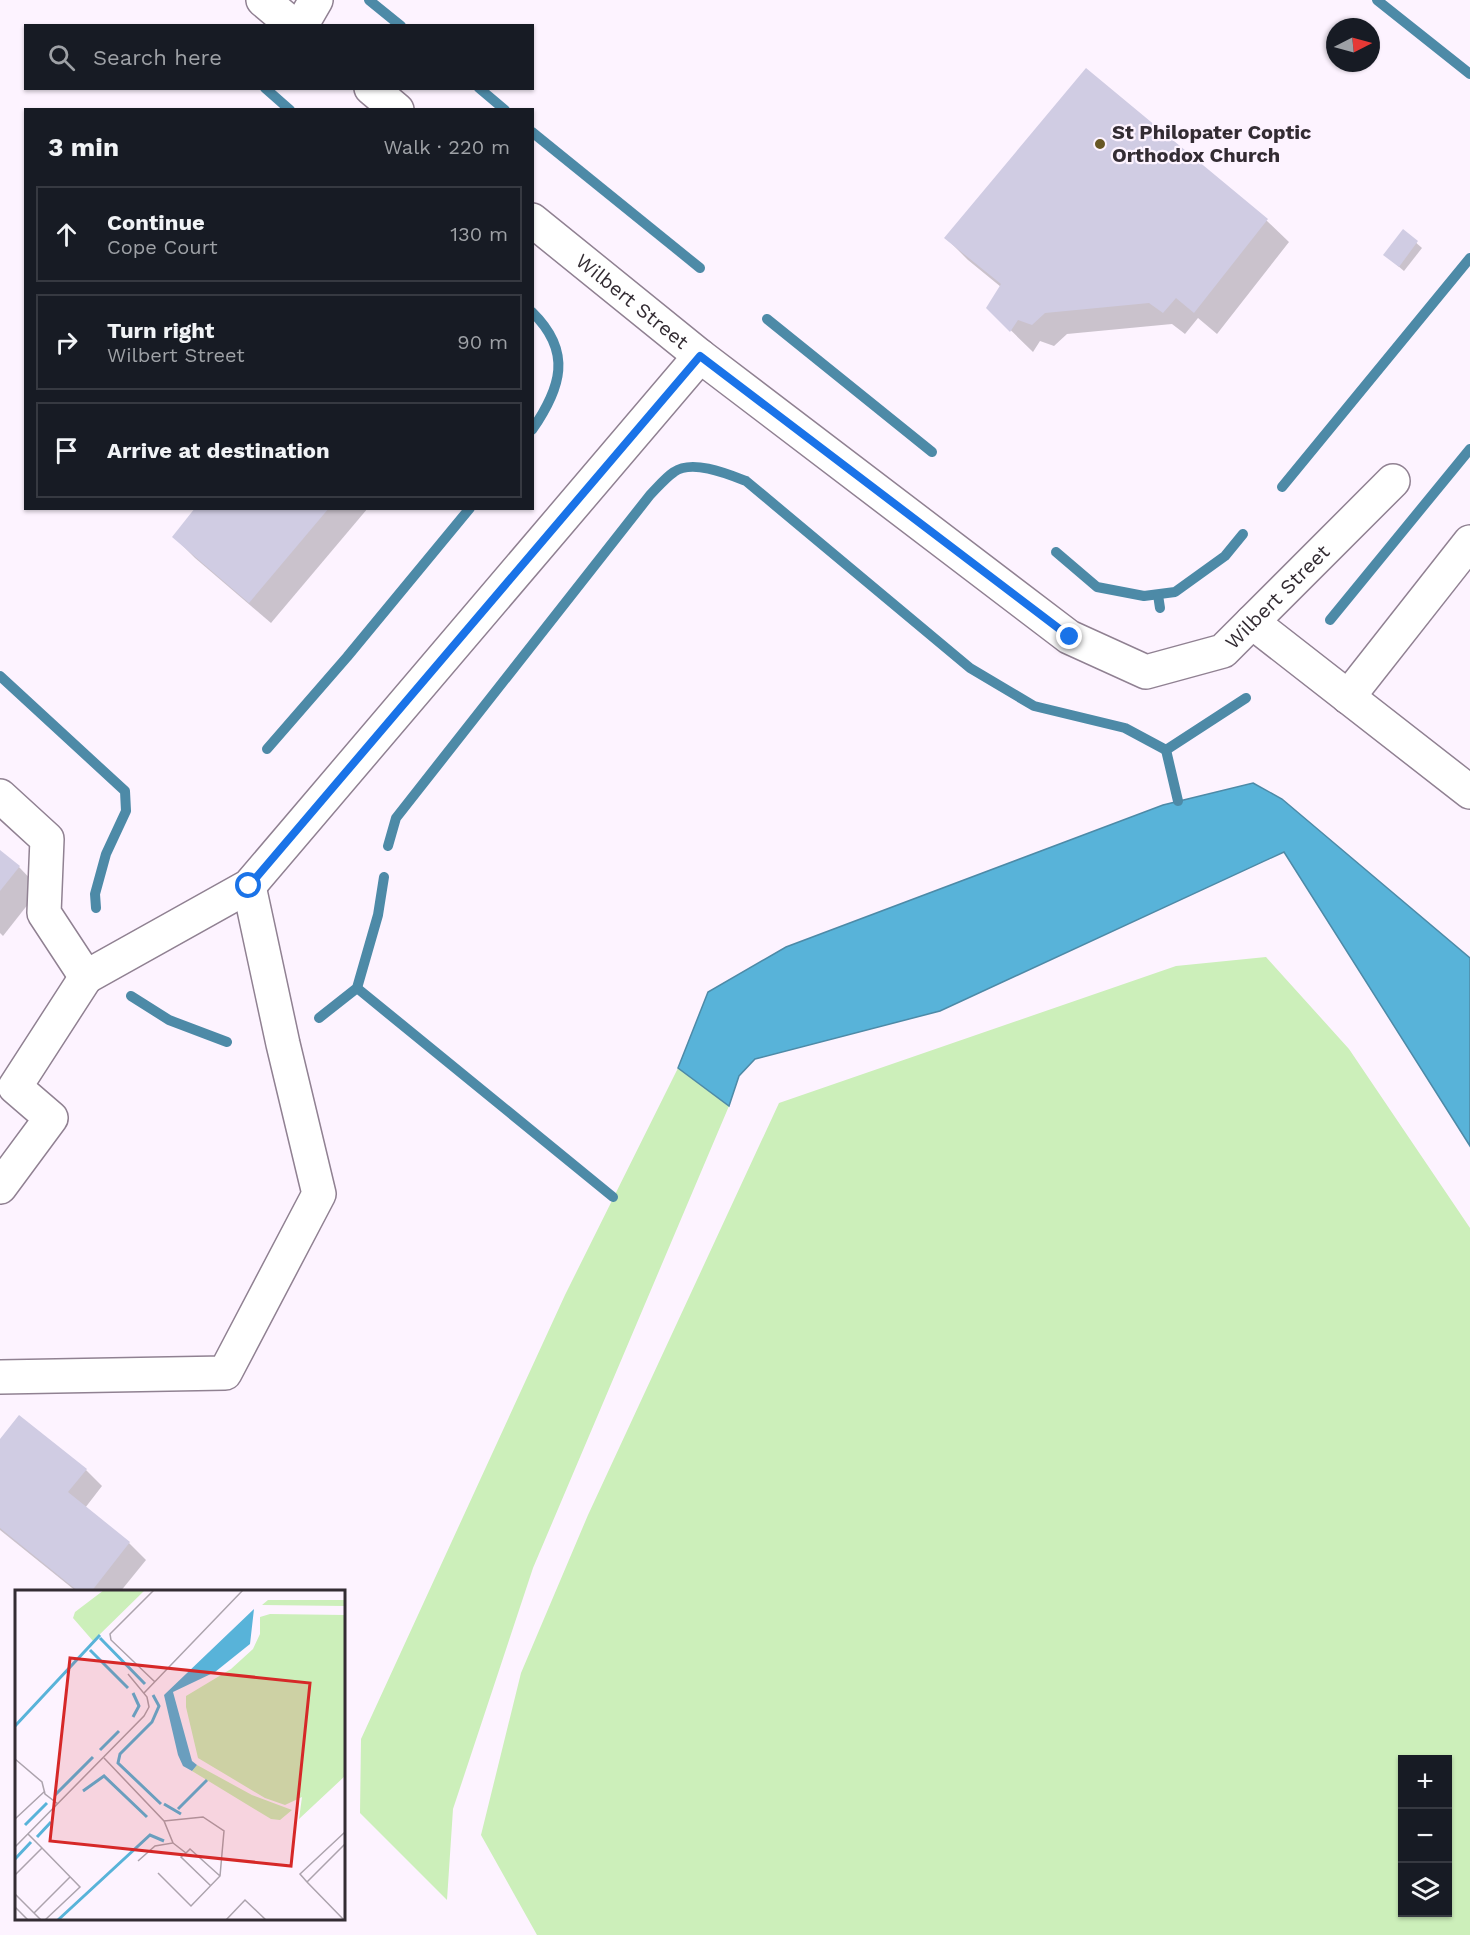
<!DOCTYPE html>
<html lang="en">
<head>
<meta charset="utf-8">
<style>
	:root { --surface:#171b24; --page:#20242c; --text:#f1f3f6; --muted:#9ea1a6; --line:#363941 }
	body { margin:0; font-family:"Work Sans",sans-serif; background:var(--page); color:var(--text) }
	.controls { position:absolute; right:18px; bottom:18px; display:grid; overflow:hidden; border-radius:0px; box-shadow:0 2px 4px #0004 }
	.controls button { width:54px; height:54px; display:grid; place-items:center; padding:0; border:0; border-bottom:2px solid var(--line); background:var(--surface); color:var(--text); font:30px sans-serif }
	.compass { position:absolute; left:1326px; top:18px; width:54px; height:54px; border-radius:50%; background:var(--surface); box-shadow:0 2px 4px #0004; rotate:84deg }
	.stop { position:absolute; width:18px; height:18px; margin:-14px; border:4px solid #1a73e8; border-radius:50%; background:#fff }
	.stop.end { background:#1a73e8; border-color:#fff; box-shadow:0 2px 6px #0008 }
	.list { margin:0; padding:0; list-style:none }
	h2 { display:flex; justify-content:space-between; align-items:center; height:78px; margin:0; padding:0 24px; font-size:26px }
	h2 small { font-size:20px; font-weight:400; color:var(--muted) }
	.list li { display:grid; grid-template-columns:39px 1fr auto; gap:18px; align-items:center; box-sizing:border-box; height:96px; margin:0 12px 12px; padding:0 12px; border:2px solid var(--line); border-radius:0px }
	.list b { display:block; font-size:22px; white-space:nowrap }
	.list p { margin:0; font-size:20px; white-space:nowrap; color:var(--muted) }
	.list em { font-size:20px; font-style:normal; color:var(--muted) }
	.icon { flex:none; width:33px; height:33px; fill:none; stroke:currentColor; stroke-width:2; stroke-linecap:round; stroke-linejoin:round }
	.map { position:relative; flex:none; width:1470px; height:1935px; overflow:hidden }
	.search { position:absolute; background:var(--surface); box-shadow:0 2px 4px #0004; left:24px; top:24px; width:510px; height:66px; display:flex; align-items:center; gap:15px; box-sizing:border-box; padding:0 21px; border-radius:0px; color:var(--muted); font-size:22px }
	.panel { position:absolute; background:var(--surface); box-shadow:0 2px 4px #0004; left:24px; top:108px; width:510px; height:402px; border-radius:0px }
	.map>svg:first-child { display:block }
	.green { fill:#ccefba; fill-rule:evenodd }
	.water { fill:#58b3d9; stroke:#4d8aa7; stroke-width:1.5 }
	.shadow { fill:#0003 }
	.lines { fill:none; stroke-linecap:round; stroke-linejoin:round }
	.stream { stroke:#4d8aa7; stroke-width:10 }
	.building { fill:#d0cce3 }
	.minor-casing { stroke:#908192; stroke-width:36 }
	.minor { stroke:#fff; stroke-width:33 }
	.route { stroke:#1a73e8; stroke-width:8 }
	.poi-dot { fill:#685825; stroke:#fdf3ff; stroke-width:2 }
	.labels { text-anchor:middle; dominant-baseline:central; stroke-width:4.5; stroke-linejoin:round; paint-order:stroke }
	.poi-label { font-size:20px; font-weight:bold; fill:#332c33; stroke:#fdf3ff; text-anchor:start }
	.street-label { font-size:20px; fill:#332c33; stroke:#fdf3ff }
	.inset-river { fill:none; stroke:#58b3d9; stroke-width:3 }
	.inset-road { fill:none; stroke:#aca3ad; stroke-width:1.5 }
	.view { fill:#d62828; fill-opacity:0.15; stroke:#d62828; stroke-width:3 }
	.inset-edge { fill:none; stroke:#332c33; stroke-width:3 }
</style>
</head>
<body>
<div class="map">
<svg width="1470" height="1935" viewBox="0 0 1470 1935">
	<rect width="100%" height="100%" fill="#fdf3ff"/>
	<g class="green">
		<path d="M1266,957L1349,1049L1470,1228V1935H537L481,1835L521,1673L588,1515L779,1103L1176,966ZM1402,1760H1448V1912H1402Z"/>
		<path d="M678,1068L729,1106L533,1568L453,1809L447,1900L360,1813L361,1739L565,1295Z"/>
	</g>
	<path class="water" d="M1253,783L1282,799L1470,958V1146L1284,852L940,1011L755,1059L739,1076L729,1106L678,1068L708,992L786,947L1163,805Z"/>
	<g class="shadow">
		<path d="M1087,71L1267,221L1289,242L1217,334L1198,318L1185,334L1172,324L1067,334L1054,346L1040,341L1033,352L988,308L1001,287L968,260L946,238Z"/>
		<path d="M1403,231L1422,248L1404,271L1385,255Z"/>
		<path d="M197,508H368L271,623L195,558L174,537Z"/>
		<path d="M0,852L19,867L40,889L3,936L0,933Z"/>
		<path d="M0,1442L86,1470L102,1486L85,1508L129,1543L146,1560L120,1592H77L0,1530Z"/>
	</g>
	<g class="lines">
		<g class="stream">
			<path d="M369,0L401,26"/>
			<path d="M1377,0L1470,74"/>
			<path d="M265,88L290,110"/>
			<path d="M479,88L505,110"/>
			<path d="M532,132L700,268"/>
			<path d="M532,312C573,352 561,388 532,430"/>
			<path d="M767,319L932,452"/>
			<path d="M1282,487L1470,258"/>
			<path d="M1056,552L1097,587L1144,596L1175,592L1225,556L1243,534"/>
			<path d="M1158,595L1160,608"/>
			<path d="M1330,620L1470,449"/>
			<path d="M0,676L125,791L126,811L106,854L95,894L96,908"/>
			<path d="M267,749L347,657L470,508"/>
			<path d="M1166,750L1178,801"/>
			<path d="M388,846L396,818L650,495C657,488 665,478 674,472C692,459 728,474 746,481L970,668L1034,706L1125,728L1166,750L1246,698"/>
			<path d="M357,988L613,1197"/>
			<path d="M131,996L169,1020L227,1042"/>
			<path d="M319,1018L357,988L378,915L384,877"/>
		</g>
	</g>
	<g class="building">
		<path d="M1086,68L1268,219L1194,313L1176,298L1163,313L1149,303L1045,313L1032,325L1018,320L1010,332L986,308L1001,284L944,238Z"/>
		<path d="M1403,229L1418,241L1399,267L1383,255Z"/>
		<path d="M195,508H329L249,603L172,537Z"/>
		<path d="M0,850L20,866L0,891Z"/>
		<path d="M19,1415L87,1469L68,1492L130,1542L91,1592H79L0,1528V1439Z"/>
	</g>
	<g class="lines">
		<g class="minor-casing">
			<g id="minor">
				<path d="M263,0L294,26"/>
				<path d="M301,26L316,0"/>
				<path d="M371,88L397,110"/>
				<path id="s1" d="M532,220L700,356L1069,637L1146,672L1223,651L1393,481"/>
				<path d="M1252,622L1470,792"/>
				<path d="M1348,697L1470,542"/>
				<path d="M0,796L47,839L44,913L86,977L249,886L700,356"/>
				<path d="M0,1187L51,1118L15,1087L86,977"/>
				<path d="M0,1377L225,1373L319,1194L283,1044L249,886"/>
			</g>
		</g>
		<use href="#minor" class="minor"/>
	</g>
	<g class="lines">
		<path class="route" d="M249,886L700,356L1070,637"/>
	</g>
	<circle class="poi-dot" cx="1100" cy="144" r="6"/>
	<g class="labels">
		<g class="poi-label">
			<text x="1112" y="132">St Philopater Coptic<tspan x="1112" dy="23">Orthodox Church</tspan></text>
		</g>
		<g class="street-label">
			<text stroke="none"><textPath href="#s1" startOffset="129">Wilbert Street</textPath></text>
			<text stroke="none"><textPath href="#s1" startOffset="921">Wilbert Street</textPath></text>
		</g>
	</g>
	<g transform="translate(15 1590)">
		<rect width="330" height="330" fill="#fdf3ff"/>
		<path d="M89,0H130L78,51L58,28L60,22ZM253,10H330V16L247,15ZM255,24L330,25V186L284,229L287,207L270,215L250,208L183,168L171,117V106L216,79L238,59L245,44V27ZM182,175L237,205L277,220L265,230L256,229L177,181Z" fill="#ccefba"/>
		<path d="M239,19L235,54L200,82L158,102L177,171L182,175L177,181L168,176L163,165L149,105Z" fill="#58b3d9"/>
		<path class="inset-river" d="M85,48L130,94M75,60L113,98M138,105L144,116L137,132L105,164L103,173L146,214M118,127L124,116L118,103M0,136L85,45M85,160L104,141M68,201L89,186L132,227M40,205L78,167M149,214L166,224M163,219L192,190M10,235L32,213M22,247L36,232M0,269L16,252M43,330L135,245L149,251"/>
		<path class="inset-road" d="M139,0L95,44L96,50L140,92M129,103L228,0M89,168L149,231L158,253L140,256L123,271M0,169L27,192L30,204L43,214M0,229L30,201M158,253L171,263L175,259L205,286M0,257L129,126L134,117L132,107L113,84M27,258L65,297L30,330M171,263L166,267L196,296M143,283L176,316L205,286L209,241L188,227L149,231M0,285L27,258L13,244M292,292L285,284L330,242M0,304L26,330M0,317L13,330M19,323L55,287M211,330L230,310L251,330M329,330L292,292L330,254"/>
		<path class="view" d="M55,68L295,93L276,276L35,251Z"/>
		<rect width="330" height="330" class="inset-edge"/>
	</g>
</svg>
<div class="controls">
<button>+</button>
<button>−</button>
<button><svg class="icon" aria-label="layers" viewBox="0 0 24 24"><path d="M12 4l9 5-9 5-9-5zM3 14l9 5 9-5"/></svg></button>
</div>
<svg class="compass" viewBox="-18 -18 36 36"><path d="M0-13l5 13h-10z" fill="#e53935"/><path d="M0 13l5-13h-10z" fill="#9ea1a6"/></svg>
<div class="stop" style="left:249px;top:886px"></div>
<div class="stop end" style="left:1070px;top:637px"></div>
<div class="search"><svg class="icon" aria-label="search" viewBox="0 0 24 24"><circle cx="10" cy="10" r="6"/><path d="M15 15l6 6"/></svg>Search here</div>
<section class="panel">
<h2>3 min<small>Walk · 220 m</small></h2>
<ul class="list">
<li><svg class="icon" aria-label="ahead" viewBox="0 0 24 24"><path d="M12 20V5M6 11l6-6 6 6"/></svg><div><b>Continue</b><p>Cope Court</p></div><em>130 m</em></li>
<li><svg class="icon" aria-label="right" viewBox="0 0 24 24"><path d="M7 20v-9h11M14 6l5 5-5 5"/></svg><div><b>Turn right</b><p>Wilbert Street</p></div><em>90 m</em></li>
<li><svg class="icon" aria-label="arrive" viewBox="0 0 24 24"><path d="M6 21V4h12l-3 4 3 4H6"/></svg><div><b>Arrive at destination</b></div></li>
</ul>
</section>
</div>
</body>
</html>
